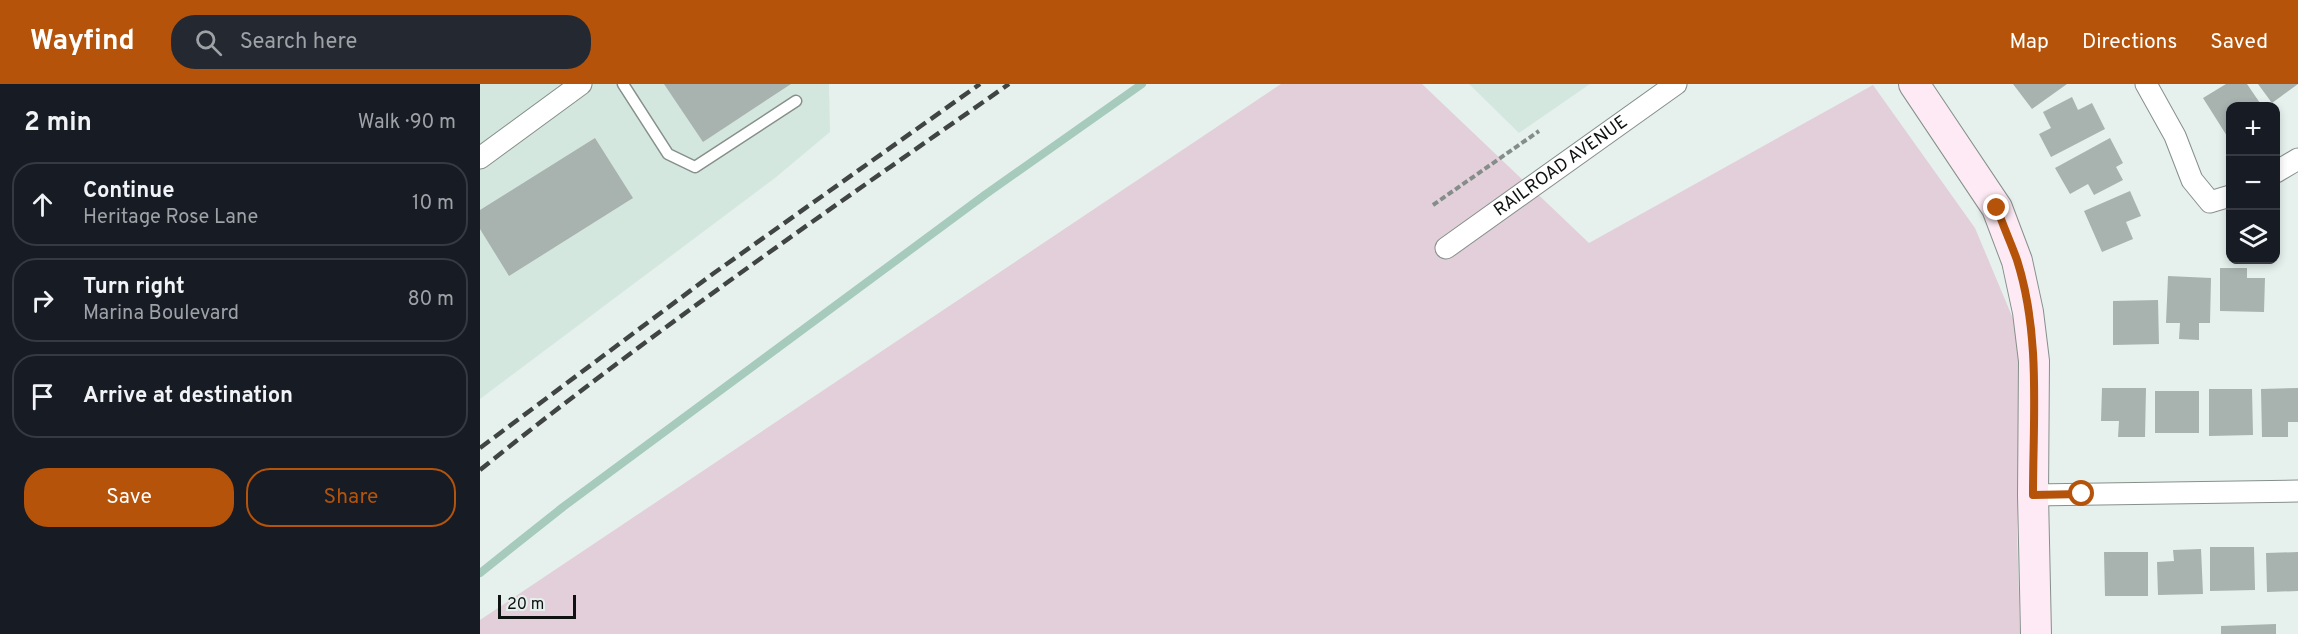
<!DOCTYPE html>
<html lang="en">
<head>
<meta charset="utf-8">
<style>
	:root { --surface:#171b24; --page:#242831; --text:#f1f3f6; --muted:#9ea1a6; --line:#363941; --accent:#b45309 }
	body { margin:0; font-family:Overpass,sans-serif; background:var(--page); color:var(--text) }
	.controls { position:absolute; right:18px; top:18px; display:grid; overflow:hidden; border-radius:12px; box-shadow:0 3px 9px #0003 }
	.controls button { width:54px; height:54px; display:grid; place-items:center; padding:0; border:0; border-bottom:2px solid var(--line); background:var(--surface); color:var(--text); font:30px sans-serif }
	.scale { position:absolute; left:18px; bottom:15px; width:78px; box-sizing:border-box; padding-left:6px; border:3px solid #0e1211; border-top:0; font-size:16px; line-height:21px; white-space:nowrap; color:#0e1211; -webkit-text-stroke:4px #e6f1ed; paint-order:stroke }
	.stop { position:absolute; width:18px; height:18px; margin:-14px; border:4px solid #b45309; border-radius:50%; background:#fff }
	.stop.end { background:#b45309; border-color:#fff; box-shadow:0 2px 6px #0008 }
	.list { margin:0; padding:0; list-style:none }
	h2 { display:flex; justify-content:space-between; align-items:center; height:78px; margin:0; padding:0 24px; font-size:26px }
	h2 small { font-size:20px; font-weight:400; color:var(--muted) }
	.list li { display:grid; grid-template-columns:39px 1fr auto; gap:18px; align-items:center; box-sizing:border-box; height:84px; margin:0 12px 12px; padding:0 12px; border:2px solid var(--line); border-radius:24px }
	.list b { display:block; font-size:22px; white-space:nowrap }
	.list p { margin:0; font-size:20px; white-space:nowrap; color:var(--muted) }
	.list em { font-size:20px; font-style:normal; color:var(--muted) }
	.actions { display:flex; gap:12px; padding:18px 24px }
	.actions a { flex:1; padding:14px 0; border:2px solid var(--accent); border-radius:24px; text-align:center; font-size:21px; color:var(--accent) }
	.actions .main { background:var(--accent); color:#fff }
	.icon { flex:none; width:33px; height:33px; fill:none; stroke:currentColor; stroke-width:2; stroke-linecap:round; stroke-linejoin:round }
	.map { position:relative; flex:none; width:1818px; height:550px; overflow:hidden }
	header { display:flex; align-items:center; gap:36px; box-sizing:border-box; height:84px; padding:0 30px; background:var(--accent); color:#fff }
	header strong { font-size:28px }
	nav { display:flex; gap:33px; margin-inline-start:auto; font-size:21px }
	.search { width:420px; height:54px; background:var(--page); display:flex; align-items:center; gap:15px; box-sizing:border-box; padding:0 21px; border-radius:24px; color:var(--muted); font-size:22px }
	main { display:flex }
	aside { flex:1; background:var(--surface) }
	.map>svg:first-child { display:block }
	.built { fill:#d4e7df }
	.green { fill:#e3cfd9 }
	.lines { fill:none; stroke-linecap:round; stroke-linejoin:round }
	.stream { stroke:#a6cabc; stroke-width:8 }
	.building { fill:#a8b2ae }
	.lane-casing { stroke:#86908b; stroke-width:13 }
	.street-casing { stroke:#86908b; stroke-width:23 }
	.secondary-casing { stroke:#86908b; stroke-width:32 }
	.path { stroke:#858d8a; stroke-width:4; stroke-dasharray:6 3; stroke-linecap:butt }
	.lane { stroke:#fff; stroke-width:10 }
	.street { stroke:#fff; stroke-width:21 }
	.secondary { stroke:#fdeaf4; stroke-width:30 }
	.rail { stroke:#404543; stroke-width:4.5; stroke-dasharray:12 6; stroke-linecap:butt }
	.route { stroke:#b45309; stroke-width:8 }
	.labels { text-anchor:middle; dominant-baseline:central; stroke-width:6; stroke-linejoin:round; paint-order:stroke }
	.street-label { font-size:18px; fill:#0e1211; stroke:#e6f1ed }
</style>
</head>
<body>
<header>
<strong>Wayfind</strong>
<div class="search"><svg class="icon" aria-label="search" viewBox="0 0 24 24"><circle cx="10" cy="10" r="6"/><path d="M15 15l6 6"/></svg>Search here</div>
<nav><a>Map</a><a>Directions</a><a>Saved</a></nav>
</header>
<main>
<aside>
<h2>2 min<small>Walk · 90 m</small></h2>
<ul class="list">
<li><svg class="icon" aria-label="ahead" viewBox="0 0 24 24"><path d="M12 20V5M6 11l6-6 6 6"/></svg><div><b>Continue</b><p>Heritage Rose Lane</p></div><em>10 m</em></li>
<li><svg class="icon" aria-label="right" viewBox="0 0 24 24"><path d="M7 20v-9h11M14 6l5 5-5 5"/></svg><div><b>Turn right</b><p>Marina Boulevard</p></div><em>80 m</em></li>
<li><svg class="icon" aria-label="arrive" viewBox="0 0 24 24"><path d="M6 21V4h12l-3 4 3 4H6"/></svg><div><b>Arrive at destination</b></div></li>
</ul>
<div class="actions"><a class="main">Save</a><a>Share</a></div>
</aside>
<div class="map">
<svg width="1818" height="550" viewBox="0 0 1818 550">
	<rect width="100%" height="100%" fill="#e6f1ed"/>
	<g class="built">
		<path d="M0,0H349L350,48L295,94L0,315Z"/>
		<path d="M989,0H1110L1039,49Z"/>
	</g>
	<path class="green" d="M801,0H942L1109,159L1393,1L1495,144L1542,256L1537,447L1540,550H0V536Z"/>
	<g class="lines">
		<path class="stream" d="M0,489L83,423L506,110L662,0"/>
	</g>
	<g class="building">
		<path d="M184,0H311L223,58Z"/>
		<path d="M1533,0H1587L1552,25Z"/>
		<path d="M1746,0H1767L1782,22H1750V50L1747,52L1723,14Z"/>
		<path d="M1778,0H1818L1792,19Z"/>
		<path d="M1592,13L1598,26L1612,19L1625,45L1571,73L1559,50L1571,44L1563,28Z"/>
		<path d="M115,54L153,114L29,192L0,145V126Z"/>
		<path d="M1630,54L1643,79L1636,83L1643,96L1614,111L1608,100L1590,110L1575,84Z"/>
		<path d="M1650,107L1661,132L1646,138L1653,155L1622,168L1604,127Z"/>
		<path d="M1740,184H1767V194H1785L1784,228L1740,227Z"/>
		<path d="M1688,192L1731,194L1730,239H1719V256L1699,255L1700,239H1686Z"/>
		<path d="M1678,216L1679,260L1633,261V217Z"/>
		<path d="M1622,304H1666L1665,353H1638L1639,337H1621Z"/>
		<path d="M1818,304V338H1808V353H1782L1781,305Z"/>
		<path d="M1729,305H1772L1773,351L1729,352Z"/>
		<rect x="1675" y="307" width="44" height="42"/>
		<path d="M1730,463H1774L1775,506L1730,507Z"/>
		<path d="M1721,465L1723,510L1678,511L1677,478L1694,477L1693,466Z"/>
		<path d="M1624,468H1668V512H1625Z"/>
		<path d="M1818,468V507L1787,508L1786,469Z"/>
		<path d="M1796,540V550H1741V542Z"/>
	</g>
	<g class="lines">
		<g class="lane-casing">
			<path id="lane" d="M143,0L188,70L215,83L316,17"/>
		</g>
		<g class="street-casing">
			<g id="street">
				<path d="M1666,0L1695,52L1712,96L1730,118L1750,112"/>
				<path d="M0,74L101,0"/>
				<path d="M1796,88L1818,75"/>
				<path id="s1" d="M966,164L1196,0"/>
				<path d="M1553,411L1818,407"/>
			</g>
		</g>
		<g class="secondary-casing">
			<path id="secondary" d="M1434,0L1517,124L1537,177L1548,228L1554,277L1553,411L1556,550"/>
		</g>
		<path class="path" d="M953,121L1059,47"/>
		<use href="#lane" class="lane"/>
		<use href="#street" class="street"/>
		<use href="#secondary" class="secondary"/>
		<g class="rail">
			<path d="M0,364L234,189L500,0"/>
			<path d="M0,386C170,249 350,125 529,0"/>
		</g>
	</g>
	<g class="lines">
		<path class="route" d="M1517,124C1523,142 1531,159 1537,176C1561,251 1553,333 1553,411L1602,410"/>
	</g>
	<g class="labels">
		<g class="street-label">
			<text stroke="none"><textPath href="#s1" startOffset="141">RAILROAD AVENUE</textPath></text>
		</g>
	</g>
</svg>
<div class="controls">
<button>+</button>
<button>−</button>
<button><svg class="icon" aria-label="layers" viewBox="0 0 24 24"><path d="M12 4l9 5-9 5-9-5zM3 14l9 5 9-5"/></svg></button>
</div>
<div class="scale">20 m</div>
<div class="stop" style="left:1602px;top:410px"></div>
<div class="stop end" style="left:1517px;top:124px"></div>
</div>
</main>
</body>
</html>
